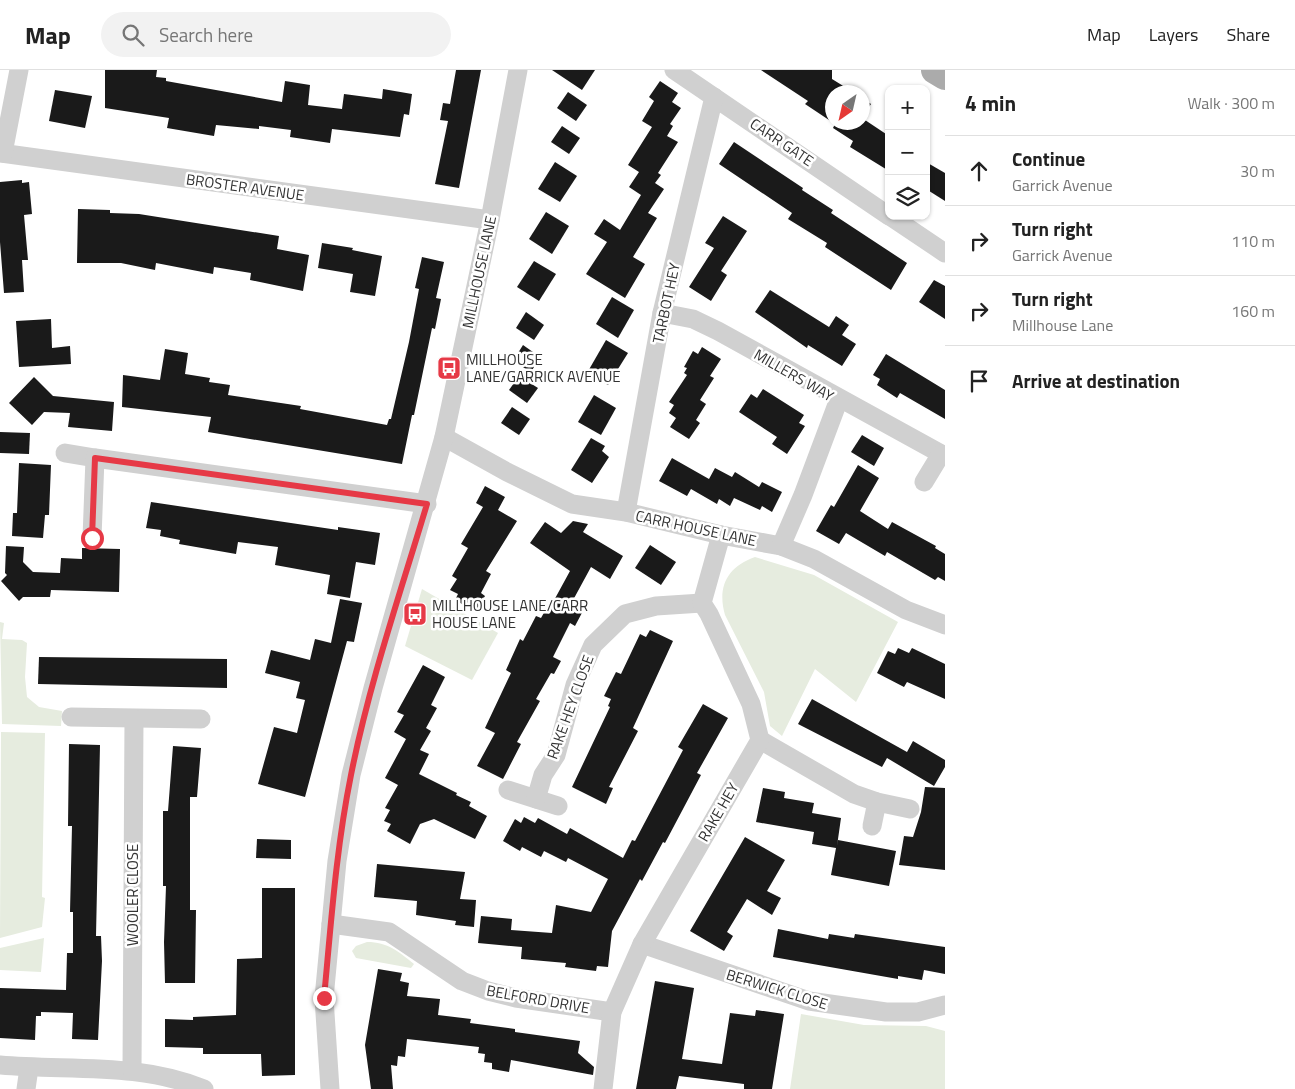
<!DOCTYPE html>
<html lang="en">
<head>
<meta charset="utf-8">
<style>
	:root { --surface:#fff; --page:#f2f2f2; --text:#222; --muted:#767676; --line:#e0e0e0 }
	body { margin:0; font-family:"Titillium Web",sans-serif; background:var(--page); color:var(--text) }
	.controls { position:absolute; right:15px; top:15px; display:grid; overflow:hidden; border-radius:10px; box-shadow:0 1px 4px #0004 }
	.controls button { width:45px; height:45px; display:grid; place-items:center; padding:0; border:0; border-bottom:1px solid var(--line); background:var(--surface); color:var(--text); font:25px sans-serif }
	.compass { position:absolute; left:825px; top:15px; width:45px; height:45px; border-radius:50%; background:var(--surface); box-shadow:0 1px 4px #0004; rotate:214deg }
	.stop { position:absolute; width:15px; height:15px; margin:-11px; border:4px solid #e63946; border-radius:50%; background:#fff }
	.stop.end { background:#e63946; border-color:#fff; box-shadow:0 1px 5px #0008 }
	.list { margin:0; padding:0; list-style:none }
	h2 { display:flex; justify-content:space-between; align-items:center; height:65px; margin:0; padding:0 20px; font-size:21px }
	h2 small { font-size:16px; font-weight:400; color:var(--muted) }
	.list li { display:grid; grid-template-columns:32px 1fr auto; gap:15px; align-items:center; box-sizing:border-box; height:70px; padding:0 20px; border-top:1px solid var(--line) }
	.list b { display:block; font-size:19px; white-space:nowrap }
	.list p { margin:0; font-size:16px; white-space:nowrap; color:var(--muted) }
	.list em { font-size:16px; font-style:normal; color:var(--muted) }
	.icon { flex:none; width:28px; height:28px; fill:none; stroke:currentColor; stroke-width:2; stroke-linecap:round; stroke-linejoin:round }
	.map { position:relative; flex:none; width:945px; height:1019px; overflow:hidden }
	header { display:flex; align-items:center; gap:30px; box-sizing:border-box; height:70px; padding:0 25px; background:var(--surface); border-bottom:1px solid var(--line) }
	header strong { font-size:24px }
	nav { display:flex; gap:28px; margin-inline-start:auto; font-size:18px }
	.search { width:350px; height:45px; background:var(--page); display:flex; align-items:center; gap:12px; box-sizing:border-box; padding:0 18px; border-radius:28px; color:var(--muted); font-size:19px }
	main { display:flex }
	aside { flex:1; background:var(--surface) }
	.map>svg:first-child { display:block }
	.green { fill:#e6ecdf }
	.building { fill:#1a1a1a }
	.lines { fill:none; stroke-linecap:round; stroke-linejoin:round }
	.street { stroke:#d0d0d0; stroke-width:19 }
	.primary { stroke:#ababab; stroke-width:28 }
	.route { stroke:#e63946; stroke-width:6 }
	.labels { text-anchor:middle; dominant-baseline:central; stroke-width:5; stroke-linejoin:round; paint-order:stroke }
	.street-label { font-size:15px; fill:#333; stroke:#fff }
	.poi-label { font-size:15px; fill:#333; stroke:#fff; text-anchor:start }
</style>
</head>
<body>
<header>
<strong>Map</strong>
<div class="search"><svg class="icon" aria-label="search" viewBox="0 0 24 24"><circle cx="10" cy="10" r="6"/><path d="M15 15l6 6"/></svg>Search here</div>
<nav><a>Map</a><a>Layers</a><a>Share</a></nav>
</header>
<main>
<div class="map">
<svg width="945" height="1019" viewBox="0 0 945 1019">
	<rect width="100%" height="100%" fill="#fff"/>
	<g class="green">
		<path d="M755,487L814,505L898,552L856,632L815,599L782,666L770,656L764,622L725,545C717,517 727,497 755,487Z"/>
		<path d="M422,519L498,563L472,610L405,576Z"/>
		<path d="M0,552L4,553L2,569L22,570L27,573L25,607L27,627L39,637L62,641L61,656L2,654Z"/>
		<path d="M1,662L45,663L42,827L45,828L42,857L0,868Z"/>
		<path d="M44,868L41,902L0,900V878Z"/>
		<path d="M367,872C388,872 399,882 414,894L411,898L356,888L352,881L356,876Z"/>
		<path d="M801,944L864,955L926,956L945,961V1019H790Z"/>
	</g>
	<g class="building">
		<path d="M105,0H157L156,7L166,8V11L282,32L285,11L310,15L308,35L342,39L344,24L382,29L383,19L412,24L409,45L404,44L400,67L332,59L330,73L290,67L291,60L259,56V59L216,55L214,66L167,58L169,48L105,38Z"/>
		<path d="M456,0H481L459,118L435,114L448,51L440,50L443,33L450,34Z"/>
		<path d="M552,0H595L582,20Z"/>
		<path d="M761,0H832V9L853,22H832V52H862V48L889,66V101L850,77L853,71L833,58L835,54L805,34L808,31Z"/>
		<path d="M660,11L678,23L672,32L681,38L670,54L673,56L667,66L678,72L658,103L661,105L655,113L664,119L648,143L657,148L633,187L645,194L625,228L586,204L607,172L594,164L604,149L620,160L641,125L629,117L639,102L628,95L652,57L642,51L654,31L649,27Z"/>
		<path d="M55,20L92,26L85,58L49,51Z"/>
		<path d="M568,22L587,35L576,51L557,38Z"/>
		<path d="M862,28L871,34L862,47Z"/>
		<path d="M562,56L580,68L569,84L551,72Z"/>
		<path d="M734,72L803,118L802,120L833,140L831,143L907,193L891,220L825,177L827,173L788,149L792,143L719,94Z"/>
		<path d="M555,92L577,106L560,132L538,119Z"/>
		<path d="M926,92L945,103V131L926,119Z"/>
		<path d="M22,110V113L29,112L32,144L24,145L28,190H22L24,222L4,223L0,172V112Z"/>
		<path d="M78,139L110,140V143L139,144L279,166L277,179L309,185L303,221L250,210L251,203L214,197L213,204L156,193L155,200L121,193H77Z"/>
		<path d="M546,142L569,156L552,184L529,169Z"/>
		<path d="M723,146L747,161L721,201L727,205L711,231L689,217L714,178L705,173Z"/>
		<path d="M322,173L353,178L352,180L382,186L375,226L350,222L353,204L318,198Z"/>
		<path d="M422,187L444,192L436,228L441,229L435,259L432,258L414,345H412L402,394L208,362L211,347L122,337L123,305L160,310L165,279L188,283L185,304L210,308L209,312L230,315L228,325L301,336L300,339L387,355L389,349H391L409,272L419,219L415,218Z"/>
		<path d="M534,191L556,204L539,231L517,217Z"/>
		<path d="M934,210L945,216V249L919,232Z"/>
		<path d="M770,220L829,257L836,246L849,255L842,265L856,274L842,296L808,275L807,278L755,242Z"/>
		<path d="M612,227L634,240L618,268L596,254Z"/>
		<path d="M526,242L544,255L534,270L516,258Z"/>
		<path d="M51,249L52,278L70,276L71,294L19,297L16,251Z"/>
		<path d="M606,270L628,283L608,315L587,303Z"/>
		<path d="M523,275L540,287L531,302L513,291Z"/>
		<path d="M702,277L721,289L710,306L714,308L700,330L706,334L696,350L700,353L689,369L670,357L676,348L669,343L674,335L669,332L687,305L684,303L687,298L684,297L693,281L698,284Z"/>
		<path d="M886,284L945,320V349L900,323L897,328L877,315L880,309L873,305Z"/>
		<path d="M519,306L538,318L527,333L509,320Z"/>
		<path d="M34,307L53,326L114,332L112,361L68,357L70,343L44,342L32,355L9,333Z"/>
		<path d="M763,319L804,345L799,353L805,356L787,384L772,374L777,367L739,342L751,324L757,328Z"/>
		<path d="M594,325L616,338L601,365L578,352Z"/>
		<path d="M512,337L530,349L519,365L501,353Z"/>
		<path d="M0,362L30,363L29,384L0,383Z"/>
		<path d="M862,365L884,378L874,396L851,382Z"/>
		<path d="M591,368L605,376L602,381L609,387L592,413L571,400Z"/>
		<path d="M672,388L709,409L715,398L732,407L735,402L759,417L762,412L782,422L772,442L762,436L760,440L734,428L730,436L719,429L717,434L691,419L687,426L659,411Z"/>
		<path d="M19,393L51,395L49,445H45L43,468L12,466L13,443H17Z"/>
		<path d="M858,395L879,408L860,441L888,459L892,452L936,476L935,478L945,484V511L938,507L935,510L887,482L885,486L846,463L839,474L816,461L831,435L834,437Z"/>
		<path d="M485,416L505,427L498,440L517,451L486,501L491,504L481,523L485,526L476,542L455,530L458,524L450,520L457,509L452,506L468,478L461,474L483,437L476,433Z"/>
		<path d="M151,432L338,460V457L380,463L375,495L356,492L350,528L327,524L330,505L275,495L278,477L238,472L236,484L179,474L180,470L160,466L161,460L146,458Z"/>
		<path d="M573,451L588,454L583,462L623,486L610,509L591,497L572,532L584,539L575,556L570,553L553,587L561,591L554,604L551,603L536,629L540,631L517,672L521,674L503,709L477,696L495,663L485,658L511,603L506,600L520,569L523,571L536,546L541,548L550,532L552,534L570,501L530,473L545,452L561,463Z"/>
		<path d="M650,475L676,492L661,515L635,498Z"/>
		<path d="M6,476L24,477L23,492L33,502L60,503L61,488L82,489V478L120,479L119,522L51,520L50,527H23L19,531L1,511L7,505L5,503Z"/>
		<path d="M340,529L362,533L354,572L347,571L305,727L258,714L274,657L297,663L305,630L296,628L300,612L265,603L271,580L310,590L315,569L331,573Z"/>
		<path d="M650,560L673,571L633,658L638,661L609,717L613,718L606,734L572,717L610,637L608,636L611,629L604,626L616,602L621,604L640,564L646,567Z"/>
		<path d="M898,578L909,583L912,578L945,594V629L907,612L904,617L877,603L888,581L895,584Z"/>
		<path d="M39,587L227,589V618L38,614Z"/>
		<path d="M423,595L445,607L431,635L437,638L426,658L431,661L420,680L429,684L419,704L457,723L456,725L471,732L469,736L487,746L475,769L434,749L420,754L410,774L387,761L391,754L384,751L390,740L385,738L398,715L385,708L406,669L394,662L404,645L397,642Z"/>
		<path d="M812,629L907,682L913,671L945,690V697L934,716L887,688L882,697L798,654Z"/>
		<path d="M703,634L728,648L697,703L701,705L665,773L663,772L642,811L640,809L612,861L608,897L597,896L596,901L565,897L566,893L521,889L522,877L478,873L481,846L512,849L511,860L552,863L556,835L591,842L608,809L568,788L566,792L544,781L541,787L522,777L520,781L503,771L515,749L521,753L524,747L535,753L538,748L567,764L570,758L623,788L632,770L635,771L683,680L678,677Z"/>
		<path d="M69,674L100,675L96,866H101L102,891L98,970L72,969L73,943L41,942V946H36L35,970L0,968V918L66,920L67,883H73V842H70L72,756H68Z"/>
		<path d="M173,676L201,678L197,727H190V840H196L195,913H165L164,872L166,816H163V741H168Z"/>
		<path d="M925,717L945,718V800L899,795L904,766L913,767L921,742Z"/>
		<path d="M763,718L785,722L784,728L814,733L812,743L841,748L837,776L838,770L896,781L889,816L831,805L836,778L812,774L814,762L756,752Z"/>
		<path d="M745,767L785,790L767,821L781,828L772,845L747,829L727,862L733,866L724,881L690,861Z"/>
		<path d="M257,769L291,770V789L256,788Z"/>
		<path d="M377,794L465,802L460,829L476,830L474,857L455,855L456,851L416,845L417,831L374,827Z"/>
		<path d="M262,818H295V1005L262,1006L261,984H203V978L165,977V949L193,950V947L236,945L237,889L262,888Z"/>
		<path d="M778,859L828,869L829,864L854,868L855,864L945,877V904L924,900L922,910L898,906V909L773,887Z"/>
		<path d="M378,899L402,903L400,911L409,913L407,926L440,929L438,945L471,949L470,953L515,959V962L580,971L578,983L594,997L593,1005L511,990L509,1002L492,999V993L484,992L485,984L478,983L479,977L407,969L405,987L398,986L397,996L391,995L393,1019H371L365,975Z"/>
		<path d="M655,911L694,918L682,989L722,994L730,943L755,946L756,940L784,944L772,1019H744V1014L679,1006L676,1019H636Z"/>
	</g>
	<g class="lines">
		<g class="street">
			<path d="M674,0L889,146"/>
			<path d="M0,83L490,150"/>
			<path d="M3,83L19,0"/>
			<path d="M890,146L945,183"/>
			<path d="M662,243L693,249L718,261L945,386"/>
			<path d="M444,367L507,402L572,434L626,442L721,465L781,476L814,489L906,540L945,555"/>
			<path d="M65,383L95,388"/>
			<path d="M924,412L941,384"/>
			<path d="M626,442L662,243L714,27"/>
			<path d="M92,468L95,388L427,434"/>
			<path d="M781,476L803,425L839,329"/>
			<path d="M71,647L201,649"/>
			<path d="M760,670L854,724L877,732L910,739"/>
			<path d="M508,720L558,736"/>
			<path d="M536,729L543,705L556,685L575,615L593,575L625,544L656,536L702,533"/>
			<path d="M872,756L877,732"/>
			<path d="M331,854L389,862L462,911L488,921L516,928L612,942"/>
			<path d="M642,874L809,931L886,942H918L945,935"/>
			<path d="M0,995C68,1001 139,992 204,1019"/>
			<path d="M132,1000L134,649"/>
			<path d="M26,1019L29,998"/>
			<path d="M330,1019L324,928L337,791L351,705L373,618L444,367L490,150L518,0"/>
			<path d="M603,1019L612,942L642,874L760,670L751,634L709,544L702,533L721,465"/>
		</g>
		<path class="primary" d="M935,0L945,6"/>
	</g>
	<g class="lines">
		<path class="route" d="M92,468L95,388L427,434C400,524 369,614 351,705C336,779 331,854 324,928"/>
	</g>
	<defs>
		<g id="bus-square" transform="scale(1.25)"><rect x="-9" y="-9" width="18" height="18" rx="4" fill="#e63946" stroke="#fff"/><path d="M-5-6H5V4H4V6H2V4H-2V6H-4V4H-5ZM-3.5-4V0h7V-4ZM-3.5 1.2v1.5H-2V1.2ZM2 1.2v1.5H3.5V1.2Z" fill="#fff"/></g>
	</defs>
	<g fill-rule="evenodd">
		<use href="#bus-square" x="449" y="298"/>
		<use href="#bus-square" x="415" y="544"/>
	</g>
	<g class="labels">
		<g class="street-label">
			<text transform="translate(782 72) rotate(34)">CARR GATE</text>
			<text transform="translate(245 117) rotate(8)">BROSTER AVENUE</text>
			<text transform="translate(479 202) rotate(-78)">MILLHOUSE LANE</text>
			<text transform="translate(666 233) rotate(-78)">TARBOT HEY</text>
			<text transform="translate(794 305) rotate(30)">MILLERS WAY</text>
			<text transform="translate(696 458) rotate(12)">CARR HOUSE LANE</text>
			<text transform="translate(570 637) rotate(-70)">RAKE HEY CLOSE</text>
			<text transform="translate(718 742) rotate(-60)">RAKE HEY</text>
			<text transform="translate(132 825) rotate(-90)">WOOLER CLOSE</text>
			<text transform="translate(777 919) rotate(17)">BERWICK CLOSE</text>
			<text transform="translate(538 929) rotate(10)">BELFORD DRIVE</text>
		</g>
		<g class="poi-label">
			<text x="466" y="289">MILLHOUSE<tspan x="466" dy="17">LANE/GARRICK AVENUE</tspan></text>
			<text x="432" y="535">MILLHOUSE LANE/CARR<tspan x="432" dy="17">HOUSE LANE</tspan></text>
		</g>
	</g>
</svg>
<div class="controls">
<button>+</button>
<button>−</button>
<button><svg class="icon" aria-label="layers" viewBox="0 0 24 24"><path d="M12 4l9 5-9 5-9-5zM3 14l9 5 9-5"/></svg></button>
</div>
<svg class="compass" viewBox="-18 -18 36 36"><path d="M0-13l5 13h-10z" fill="#e53935"/><path d="M0 13l5-13h-10z" fill="#767676"/></svg>
<div class="stop" style="left:92px;top:468px"></div>
<div class="stop end" style="left:324px;top:928px"></div>
</div>
<aside>
<h2>4 min<small>Walk · 300 m</small></h2>
<ul class="list">
<li><svg class="icon" aria-label="ahead" viewBox="0 0 24 24"><path d="M12 20V5M6 11l6-6 6 6"/></svg><div><b>Continue</b><p>Garrick Avenue</p></div><em>30 m</em></li>
<li><svg class="icon" aria-label="right" viewBox="0 0 24 24"><path d="M7 20v-9h11M14 6l5 5-5 5"/></svg><div><b>Turn right</b><p>Garrick Avenue</p></div><em>110 m</em></li>
<li><svg class="icon" aria-label="right" viewBox="0 0 24 24"><path d="M7 20v-9h11M14 6l5 5-5 5"/></svg><div><b>Turn right</b><p>Millhouse Lane</p></div><em>160 m</em></li>
<li><svg class="icon" aria-label="arrive" viewBox="0 0 24 24"><path d="M6 21V4h12l-3 4 3 4H6"/></svg><div><b>Arrive at destination</b></div></li>
</ul>
</aside>
</main>
</body>
</html>
